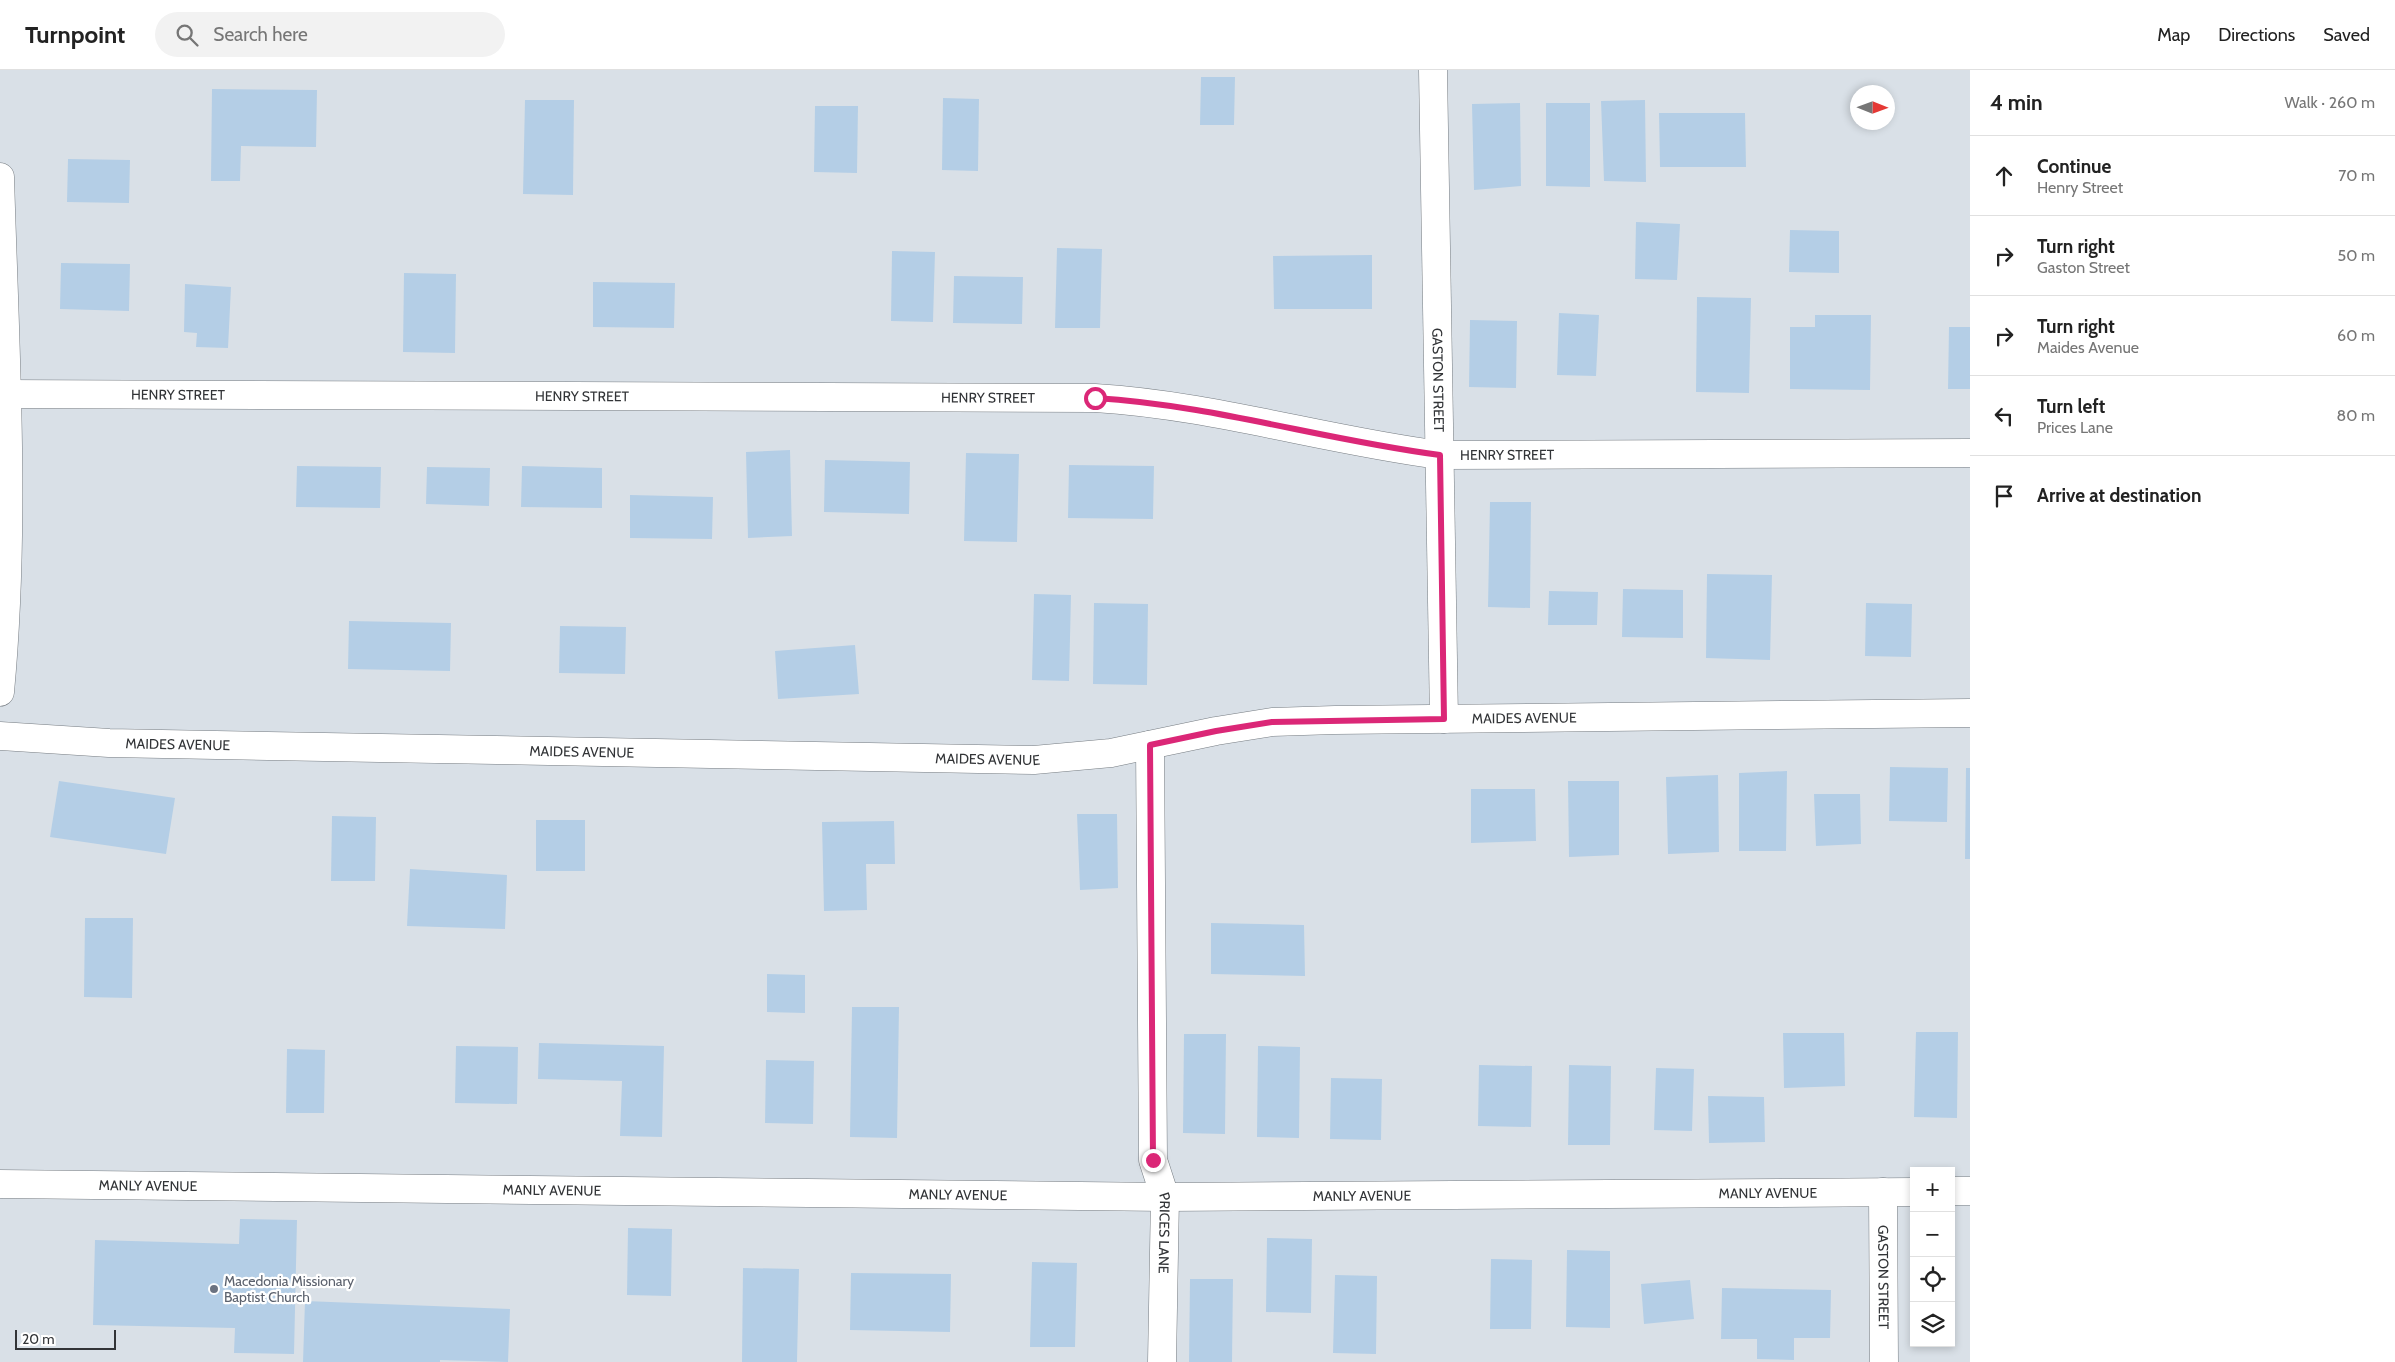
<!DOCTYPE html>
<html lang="en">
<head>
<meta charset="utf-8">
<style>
	:root { --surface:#fff; --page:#f2f2f2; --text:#222; --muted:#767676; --line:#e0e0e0 }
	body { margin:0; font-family:Cabin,sans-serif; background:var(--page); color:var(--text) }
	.controls { position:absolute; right:15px; bottom:15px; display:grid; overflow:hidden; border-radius:0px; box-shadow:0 2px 8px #0003 }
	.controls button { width:45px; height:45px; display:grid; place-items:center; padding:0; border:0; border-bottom:1px solid var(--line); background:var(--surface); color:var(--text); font:25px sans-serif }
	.compass { position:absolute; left:1850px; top:15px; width:45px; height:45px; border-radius:50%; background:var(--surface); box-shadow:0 2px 8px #0003; rotate:91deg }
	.scale { position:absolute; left:15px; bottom:12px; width:101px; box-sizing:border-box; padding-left:5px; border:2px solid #323437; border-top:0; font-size:14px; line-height:18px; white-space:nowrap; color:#323437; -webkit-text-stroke:4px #fff; paint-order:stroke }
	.stop { position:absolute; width:15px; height:15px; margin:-11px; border:4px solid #db2777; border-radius:50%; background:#fff }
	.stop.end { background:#db2777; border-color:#fff; box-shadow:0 1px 5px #0008 }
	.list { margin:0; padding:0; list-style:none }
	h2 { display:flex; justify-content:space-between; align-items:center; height:65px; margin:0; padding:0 20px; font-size:21px }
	h2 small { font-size:16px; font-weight:400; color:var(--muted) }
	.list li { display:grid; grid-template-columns:32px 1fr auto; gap:15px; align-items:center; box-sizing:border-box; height:80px; padding:0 20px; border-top:1px solid var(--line) }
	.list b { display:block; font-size:19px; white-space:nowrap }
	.list p { margin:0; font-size:16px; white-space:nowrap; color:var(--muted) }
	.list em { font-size:16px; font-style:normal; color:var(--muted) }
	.icon { flex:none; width:28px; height:28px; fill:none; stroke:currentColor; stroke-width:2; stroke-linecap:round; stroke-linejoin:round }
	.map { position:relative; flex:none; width:1970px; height:1292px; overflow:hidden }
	header { display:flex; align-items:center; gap:30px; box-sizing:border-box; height:70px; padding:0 25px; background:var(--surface); border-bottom:1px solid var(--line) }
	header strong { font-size:24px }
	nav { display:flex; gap:28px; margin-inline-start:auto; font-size:18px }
	.search { width:350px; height:45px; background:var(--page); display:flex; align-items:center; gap:12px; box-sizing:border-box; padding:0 18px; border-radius:28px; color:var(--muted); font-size:19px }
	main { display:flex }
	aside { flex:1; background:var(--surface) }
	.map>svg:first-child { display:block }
	.building { fill:#b4cee6 }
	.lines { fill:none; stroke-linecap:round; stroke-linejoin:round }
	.minor-casing { stroke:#767c82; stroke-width:29 }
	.minor { stroke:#fff; stroke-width:28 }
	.route { stroke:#db2777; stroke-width:6 }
	.worship-dot { fill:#6b7280; stroke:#fff; stroke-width:2 }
	.labels { text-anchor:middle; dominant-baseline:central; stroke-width:4.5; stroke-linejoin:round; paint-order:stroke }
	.street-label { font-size:14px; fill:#323437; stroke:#fff }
	.worship-label { font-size:14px; fill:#5b616d; stroke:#fff; text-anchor:start }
</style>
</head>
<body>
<header>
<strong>Turnpoint</strong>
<div class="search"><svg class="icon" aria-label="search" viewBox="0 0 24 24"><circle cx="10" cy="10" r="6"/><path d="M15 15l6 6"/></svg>Search here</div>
<nav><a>Map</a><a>Directions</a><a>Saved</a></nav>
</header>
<main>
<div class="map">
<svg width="1970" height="1292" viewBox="0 0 1970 1292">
	<rect width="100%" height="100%" fill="#d9e0e7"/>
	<g class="building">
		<path d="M1201,7H1235L1234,55H1200Z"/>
		<path d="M212,19L317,20L316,77L241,76L240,111H211Z"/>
		<path d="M943,28L979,29L978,101L942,100Z"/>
		<path d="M525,30H574L573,125L523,124Z"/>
		<path d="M1645,30L1646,112L1604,111L1601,31Z"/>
		<path d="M1520,33L1521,116L1474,120L1472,34Z"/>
		<path d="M1546,33H1590V117L1546,116Z"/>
		<path d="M815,36H858L857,103L814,102Z"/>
		<path d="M1659,43H1745L1746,97H1660Z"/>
		<path d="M68,89L130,90L129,133L67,132Z"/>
		<path d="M1636,152L1680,154L1677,210L1635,209Z"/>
		<path d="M1790,160L1839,161V203L1789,202Z"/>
		<path d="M1057,178L1102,179L1100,258H1055Z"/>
		<path d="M892,181L935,182L933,252L891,251Z"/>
		<path d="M1372,185V239H1274L1273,186Z"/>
		<path d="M61,193L130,194L129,241L60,239Z"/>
		<path d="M404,203L456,204L455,283L403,282Z"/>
		<path d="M954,206L1023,207L1022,254L953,253Z"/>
		<path d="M593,212L675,213L674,258L593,257Z"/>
		<path d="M185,214L231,217L228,278L196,277L197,263L184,262Z"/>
		<path d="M1697,227L1751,228L1749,323L1696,322Z"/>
		<path d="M1559,243L1599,245L1596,306L1557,305Z"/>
		<path d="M1815,245H1871L1870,320L1790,319V257H1815Z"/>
		<path d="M1470,250L1517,251L1516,318L1469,317Z"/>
		<path d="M1949,257H1970V319H1948Z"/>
		<path d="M790,380L792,466L748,468L746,382Z"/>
		<path d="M966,383L1019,384L1017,472L964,471Z"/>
		<path d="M825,390L910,392L909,444L824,442Z"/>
		<path d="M1069,395L1154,396L1153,449L1068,448Z"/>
		<path d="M297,396L381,397L380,438L296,437Z"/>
		<path d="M522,396L602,398V438L521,437Z"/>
		<path d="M427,397L490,398L489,436L426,434Z"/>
		<path d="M630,425L713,427L712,469L630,468Z"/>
		<path d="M1490,432H1531L1530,538L1488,537Z"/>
		<path d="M1707,504L1772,505L1770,590L1706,588Z"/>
		<path d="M1623,519L1683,520V568L1622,567Z"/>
		<path d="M1549,521L1598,522L1597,555H1548Z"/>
		<path d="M1034,524L1071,525L1069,611L1032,610Z"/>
		<path d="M1094,533L1148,534L1147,615L1093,614Z"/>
		<path d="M1866,533L1912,534L1911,587L1865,586Z"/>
		<path d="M349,551L451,553L450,601L348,599Z"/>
		<path d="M560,556L626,557L625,604L559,603Z"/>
		<path d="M855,575L859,624L778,629L775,581Z"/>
		<path d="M1890,697L1948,698L1947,752L1889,751Z"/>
		<path d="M1966,698H1970V789H1965Z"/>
		<path d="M1787,701L1786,781H1739V703Z"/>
		<path d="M1718,705L1719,782L1668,784L1666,707Z"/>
		<path d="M59,711L175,728L166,784L50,767Z"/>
		<path d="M1568,711H1619V785L1569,787Z"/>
		<path d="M1471,719H1535L1536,771L1471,773Z"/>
		<path d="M1814,724H1860L1861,774L1816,776Z"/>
		<path d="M1077,744H1117L1118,818L1080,820Z"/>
		<path d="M332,746L376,747L375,811H331Z"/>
		<rect x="536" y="750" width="49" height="51"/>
		<path d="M894,751L895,794H866L867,840L824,841L822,752Z"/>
		<path d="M410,799L507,805L505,859L407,856Z"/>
		<path d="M85,848H133L132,928L84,927Z"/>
		<path d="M1211,853L1304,855L1305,906L1211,904Z"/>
		<path d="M767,904L805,905V943L767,942Z"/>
		<path d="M852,937H899L897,1068L850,1067Z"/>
		<path d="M1916,962H1958L1957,1048L1914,1047Z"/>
		<path d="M1783,963H1844L1845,1016L1784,1018Z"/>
		<path d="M1184,964H1226L1225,1064L1183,1063Z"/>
		<path d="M539,973L664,976L662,1067L620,1066L622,1011L538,1009Z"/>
		<path d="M456,976L518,977L517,1034L455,1033Z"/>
		<path d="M1258,976L1300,977L1299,1068L1257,1067Z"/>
		<path d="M287,979L325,980L324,1043H286Z"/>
		<path d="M766,990L814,991L813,1054L765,1053Z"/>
		<path d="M1479,995L1532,996L1531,1057L1478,1056Z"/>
		<path d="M1569,995L1611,996L1610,1075H1568Z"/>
		<path d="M1656,998L1694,999L1692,1061L1654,1060Z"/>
		<path d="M1331,1008L1382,1009L1381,1070L1330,1069Z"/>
		<path d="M1708,1026L1764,1027L1765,1072L1709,1073Z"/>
		<path d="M240,1149L297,1150L294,1284L234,1283L235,1258L93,1255L95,1170L239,1174Z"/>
		<path d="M628,1158L672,1159L671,1226L627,1225Z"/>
		<path d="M1951,1165H1954L1953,1201H1951Z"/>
		<path d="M1267,1168L1312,1169L1311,1243L1266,1242Z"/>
		<path d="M1912,1174H1914V1223H1911Z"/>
		<path d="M1567,1180L1610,1181V1258L1566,1257Z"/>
		<path d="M1491,1189L1532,1190L1531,1259H1490Z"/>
		<path d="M1032,1192L1077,1193L1075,1277H1030Z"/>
		<path d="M743,1198L799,1199L797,1292H742Z"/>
		<path d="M851,1203L951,1204L950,1262L850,1260Z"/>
		<path d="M1335,1205L1377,1206L1376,1284L1333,1283Z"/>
		<path d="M1190,1209H1233L1232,1292H1189Z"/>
		<path d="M1690,1210L1694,1249L1644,1254L1641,1214Z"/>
		<path d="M1722,1218L1831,1220L1830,1268H1794V1290L1757,1289V1269H1721Z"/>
		<path d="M305,1231L510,1239L508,1292L440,1290V1292H303Z"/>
	</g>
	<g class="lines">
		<g class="minor-casing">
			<g id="minor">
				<path id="s1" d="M1433,0L1444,649"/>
				<path d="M0,107C5,278 16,451 0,622"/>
				<path id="s2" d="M0,324L1095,328C1212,335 1324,370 1440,385L1970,383"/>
				<path id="s3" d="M0,666L109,673L1034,690L1111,683L1216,661L1272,652L1335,650L1970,643"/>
				<path id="s4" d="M1150,675L1153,1090L1165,1127L1162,1292"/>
				<path id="s5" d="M0,1114L1165,1127L1914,1122"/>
				<path d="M1951,1121H1970"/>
				<path id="s6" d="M1883,1122L1884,1292"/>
			</g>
		</g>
		<use href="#minor" class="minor"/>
	</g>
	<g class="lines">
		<path class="route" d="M1095,328C1212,335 1324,370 1440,385L1444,649L1272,652L1216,661L1150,675L1153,1090"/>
	</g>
	<circle class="worship-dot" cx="214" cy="1219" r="5"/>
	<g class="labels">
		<g class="street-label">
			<text stroke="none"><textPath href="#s1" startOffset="310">GASTON STREET</textPath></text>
			<text stroke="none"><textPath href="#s2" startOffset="178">HENRY STREET</textPath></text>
			<text stroke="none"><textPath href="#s2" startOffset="582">HENRY STREET</textPath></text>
			<text stroke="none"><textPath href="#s2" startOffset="988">HENRY STREET</textPath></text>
			<text stroke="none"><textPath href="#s2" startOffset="1512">HENRY STREET</textPath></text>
			<text stroke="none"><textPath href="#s3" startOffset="1528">MAIDES AVENUE</textPath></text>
			<text stroke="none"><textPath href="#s3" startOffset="178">MAIDES AVENUE</textPath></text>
			<text stroke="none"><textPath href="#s3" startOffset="582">MAIDES AVENUE</textPath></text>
			<text stroke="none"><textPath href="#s3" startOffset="988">MAIDES AVENUE</textPath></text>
			<text stroke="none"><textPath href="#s5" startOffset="148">MANLY AVENUE</textPath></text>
			<text stroke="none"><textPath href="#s5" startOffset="552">MANLY AVENUE</textPath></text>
			<text stroke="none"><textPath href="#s5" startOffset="1768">MANLY AVENUE</textPath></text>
			<text stroke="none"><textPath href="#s5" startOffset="958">MANLY AVENUE</textPath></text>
			<text stroke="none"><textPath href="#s5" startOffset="1362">MANLY AVENUE</textPath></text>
			<text stroke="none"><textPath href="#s4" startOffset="490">PRICES LANE</textPath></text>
			<text stroke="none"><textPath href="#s6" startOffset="85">GASTON STREET</textPath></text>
		</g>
		<g class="worship-label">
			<text x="224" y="1211">Macedonia Missionary<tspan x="224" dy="16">Baptist Church</tspan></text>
		</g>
	</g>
</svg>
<div class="controls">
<button>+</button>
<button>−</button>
<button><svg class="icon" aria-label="locate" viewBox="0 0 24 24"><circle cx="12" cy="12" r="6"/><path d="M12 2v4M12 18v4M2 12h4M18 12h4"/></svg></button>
<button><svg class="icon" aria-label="layers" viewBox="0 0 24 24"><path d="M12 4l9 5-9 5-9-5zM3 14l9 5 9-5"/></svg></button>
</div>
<svg class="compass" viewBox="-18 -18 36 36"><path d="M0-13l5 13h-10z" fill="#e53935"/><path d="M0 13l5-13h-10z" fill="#767676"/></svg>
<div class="scale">20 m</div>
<div class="stop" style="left:1095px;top:328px"></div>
<div class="stop end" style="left:1153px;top:1090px"></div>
</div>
<aside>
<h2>4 min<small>Walk · 260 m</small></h2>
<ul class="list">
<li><svg class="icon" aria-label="ahead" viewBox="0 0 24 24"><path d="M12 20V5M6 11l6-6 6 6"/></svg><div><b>Continue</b><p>Henry Street</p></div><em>70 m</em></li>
<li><svg class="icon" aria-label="right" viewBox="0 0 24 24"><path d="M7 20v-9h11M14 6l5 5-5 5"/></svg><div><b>Turn right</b><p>Gaston Street</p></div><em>50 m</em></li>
<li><svg class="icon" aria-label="right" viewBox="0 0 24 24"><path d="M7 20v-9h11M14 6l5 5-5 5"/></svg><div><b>Turn right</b><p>Maides Avenue</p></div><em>60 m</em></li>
<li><svg class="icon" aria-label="left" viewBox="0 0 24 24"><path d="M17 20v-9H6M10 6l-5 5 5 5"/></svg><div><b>Turn left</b><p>Prices Lane</p></div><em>80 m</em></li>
<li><svg class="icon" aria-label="arrive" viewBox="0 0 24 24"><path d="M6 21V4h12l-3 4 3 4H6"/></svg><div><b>Arrive at destination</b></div></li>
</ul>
</aside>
</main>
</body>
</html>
